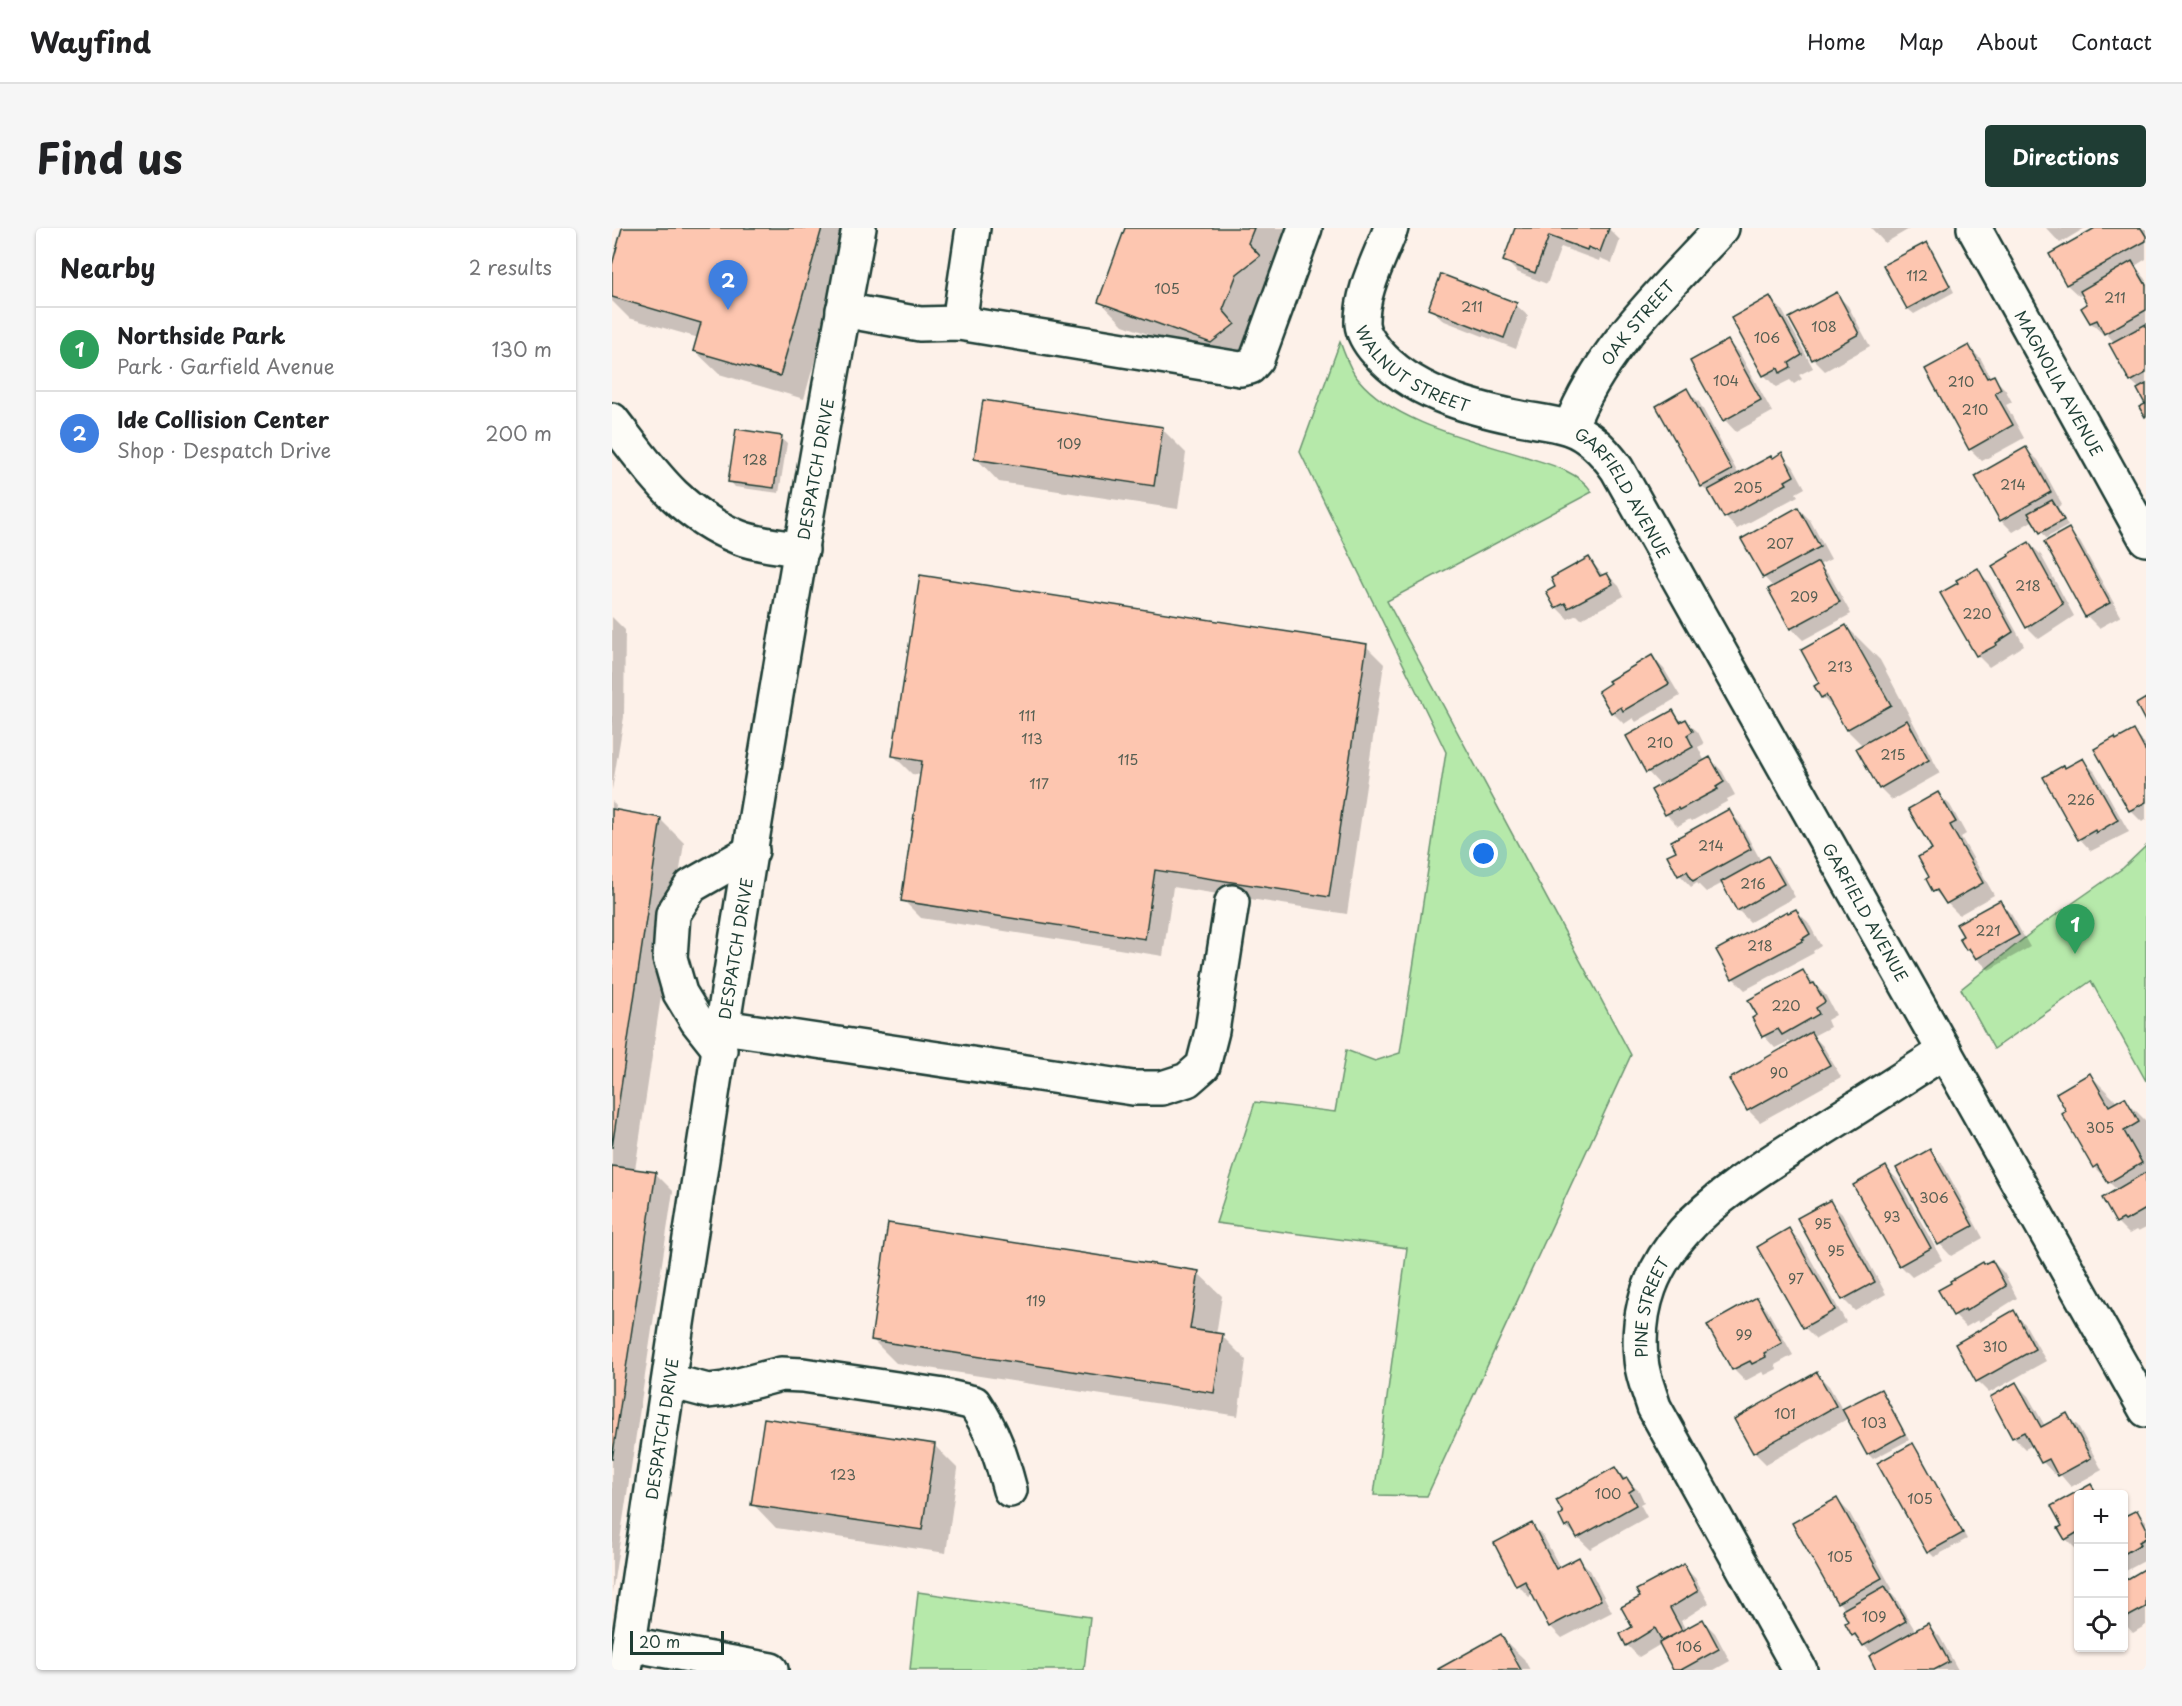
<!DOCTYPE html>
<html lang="en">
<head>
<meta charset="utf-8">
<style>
	:root { --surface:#fff; --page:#f6f6f6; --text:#202124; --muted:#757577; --line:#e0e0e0; --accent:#1f3d34 }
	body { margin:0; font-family:"Playpen Sans",sans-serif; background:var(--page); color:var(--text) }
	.controls { position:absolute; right:18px; bottom:18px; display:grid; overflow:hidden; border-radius:6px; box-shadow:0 2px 4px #0004 }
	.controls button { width:54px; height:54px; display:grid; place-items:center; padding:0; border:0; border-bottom:2px solid var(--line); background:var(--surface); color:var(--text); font:30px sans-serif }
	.scale { position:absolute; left:18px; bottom:15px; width:94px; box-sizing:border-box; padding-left:6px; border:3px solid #1f3d34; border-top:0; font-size:16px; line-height:21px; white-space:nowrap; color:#1f3d34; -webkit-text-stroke:4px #fdfcf7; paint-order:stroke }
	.you { position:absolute; left:872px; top:626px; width:21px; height:21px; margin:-15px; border:4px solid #fff; border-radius:50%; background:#1a73e8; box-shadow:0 0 0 9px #1a73e833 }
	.badge { display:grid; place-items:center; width:39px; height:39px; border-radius:50%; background:var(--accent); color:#fff; font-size:20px; font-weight:700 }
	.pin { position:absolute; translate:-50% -50px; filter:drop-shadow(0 2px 3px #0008) }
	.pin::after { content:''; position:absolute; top:32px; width:21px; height:18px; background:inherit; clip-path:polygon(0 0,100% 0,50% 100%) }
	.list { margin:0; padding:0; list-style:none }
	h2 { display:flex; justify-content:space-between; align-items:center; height:78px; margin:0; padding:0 24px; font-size:26px }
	h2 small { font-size:20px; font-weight:400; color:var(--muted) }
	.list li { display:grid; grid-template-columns:39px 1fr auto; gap:18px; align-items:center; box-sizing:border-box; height:84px; padding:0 24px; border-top:2px solid var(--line) }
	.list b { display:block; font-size:22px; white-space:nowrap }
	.list p { margin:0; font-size:20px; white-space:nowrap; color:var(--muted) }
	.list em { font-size:20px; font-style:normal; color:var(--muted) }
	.icon { flex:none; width:33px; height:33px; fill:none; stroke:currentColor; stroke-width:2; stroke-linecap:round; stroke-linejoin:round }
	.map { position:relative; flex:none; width:1534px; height:1442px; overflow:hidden; border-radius:6px }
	header { display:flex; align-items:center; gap:36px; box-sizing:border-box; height:84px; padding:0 30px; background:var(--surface); border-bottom:2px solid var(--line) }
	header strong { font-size:28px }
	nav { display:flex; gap:33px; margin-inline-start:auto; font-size:21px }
	.intro { display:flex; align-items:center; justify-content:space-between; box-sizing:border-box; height:144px; padding:0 36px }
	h1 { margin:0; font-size:42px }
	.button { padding:15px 27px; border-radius:6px; background:var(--accent); color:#fff; font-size:21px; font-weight:700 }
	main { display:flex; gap:36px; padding:0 36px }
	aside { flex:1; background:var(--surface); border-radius:6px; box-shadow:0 2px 4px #0004 }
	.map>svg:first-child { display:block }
	.green { fill:#b6e9aa; stroke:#6a936f; stroke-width:1.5 }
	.shadow { fill:#0003 }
	.building { fill:#fdc6b0; stroke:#1f3d34; stroke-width:1.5 }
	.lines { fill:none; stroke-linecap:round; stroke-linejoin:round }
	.minor-casing { stroke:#1f3d34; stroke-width:38 }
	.minor { stroke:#fdfcf7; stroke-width:33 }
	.labels { text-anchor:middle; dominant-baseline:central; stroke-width:4.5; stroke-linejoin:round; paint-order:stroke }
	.number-label { font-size:14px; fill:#565f53 }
	.street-label { font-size:16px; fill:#1f3d34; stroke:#fdfcf7 }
</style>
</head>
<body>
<header>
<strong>Wayfind</strong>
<nav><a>Home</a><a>Map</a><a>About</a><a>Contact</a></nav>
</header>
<div class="intro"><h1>Find us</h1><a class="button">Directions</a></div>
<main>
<aside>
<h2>Nearby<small>2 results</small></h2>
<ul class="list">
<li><span class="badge" style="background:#2e9e5b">1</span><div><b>Northside Park</b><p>Park · Garfield Avenue</p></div><em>130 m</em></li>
<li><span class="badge" style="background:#3f7fe0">2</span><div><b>Ide Collision Center</b><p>Shop · Despatch Drive</p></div><em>200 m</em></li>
</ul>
</aside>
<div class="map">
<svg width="1534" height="1442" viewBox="0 0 1534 1442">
	<rect width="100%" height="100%" fill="#fdf1e9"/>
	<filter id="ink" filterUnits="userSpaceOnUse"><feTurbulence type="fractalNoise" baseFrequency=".0167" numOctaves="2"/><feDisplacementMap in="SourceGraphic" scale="12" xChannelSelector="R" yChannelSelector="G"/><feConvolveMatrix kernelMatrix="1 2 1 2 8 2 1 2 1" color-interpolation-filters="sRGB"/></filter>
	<g filter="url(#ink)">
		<g class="green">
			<path d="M728,114C733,126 737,141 746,151C784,197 866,213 921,231C941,237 968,245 980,264L775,373L1019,827L815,1268L762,1267L795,1020L604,995L643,874L723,884L734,822L763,833L788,825L834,524L688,224Z"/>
			<path d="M1534,618V853L1479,753L1382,821L1349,761L1425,700L1511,640Z"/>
			<path d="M306,1364L478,1389L472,1442H298Z"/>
		</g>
		<g class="shadow">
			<path d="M12,0H240L192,171L107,146L83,123L87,110L17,90L0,73V43Z"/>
			<path d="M514,0H675L673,2L659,40L671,52L648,70L634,107L646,121L624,138L511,97L488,73Z"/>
			<path d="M904,0H996L1008,12L1000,35L988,30L987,33L949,19L935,56L905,44L893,32Z"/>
			<path d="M1259,0H1299L1273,15Z"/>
			<path d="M1434,0H1473L1448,15Z"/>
			<path d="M1486,0L1534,1V31L1523,38L1534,51V175L1528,161L1519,153L1503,115L1494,105L1491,106L1479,95L1477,76L1471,66L1467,68L1455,57L1439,26Z"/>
			<path d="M1314,16L1320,21L1342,64L1302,86L1296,81L1273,38Z"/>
			<path d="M1224,66L1236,78L1258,118L1213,143L1201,131Z"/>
			<path d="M1158,70L1170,82L1201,140L1187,147L1190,151L1182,156L1178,152L1164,159L1152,147L1121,90Z"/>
			<path d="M904,77L916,88L904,121L830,92L818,80Z"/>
			<path d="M1116,114L1128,126L1160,184L1124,204L1113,192Z"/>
			<path d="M1357,119L1369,131L1379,150L1381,149L1393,161L1400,174L1394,177L1412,210L1370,233L1358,221Z"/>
			<path d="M1075,162L1087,174L1127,247L1169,226L1181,238L1193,260L1184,265L1186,268L1125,301L1113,289L1103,270L1090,259L1046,179Z"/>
			<path d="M550,201L574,225L566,281L387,254L364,230Z"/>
			<path d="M169,210L175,215L167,265L123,259L118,253Z"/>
			<path d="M1414,221L1426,232L1450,276L1446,279L1456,298L1434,310L1422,292L1401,304L1389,292Z"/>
			<path d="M1186,280L1198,292L1219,331L1207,337L1218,348L1239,386L1191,412L1179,400L1158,362L1162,360L1152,349Z"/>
			<path d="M1456,302L1468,314L1509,388L1487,400L1475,388Z"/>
			<path d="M1417,315L1429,327L1462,388L1427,411L1415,399Z"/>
			<path d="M977,331L992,348L995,346L1007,358L1012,368L969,391L965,387L956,391L944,379L945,359Z"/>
			<path d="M1365,342L1377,354L1412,417L1377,439L1365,427L1348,355Z"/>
			<path d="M0,389L13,402L12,489L0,562Z"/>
			<path d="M1234,398L1268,432L1328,545L1280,572L1268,560L1251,518L1235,502L1226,485L1210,469L1209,455Z"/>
			<path d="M754,418L772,436L735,686L561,659L551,728L309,690L291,672L309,547L300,546L282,528Z"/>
			<path d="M1040,429L1052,441L1068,468L1024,494L1021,490L1012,496L1000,484Z"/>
			<path d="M1061,484L1071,494L1074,493L1086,504L1092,516L1086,519L1093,534L1098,531L1110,543L1123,567L1115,571L1116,573L1080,593L1078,591L1066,598L1054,586L1049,558L1036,544L1016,509Z"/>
			<path d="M1522,504L1534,517V591L1530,594L1518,582L1505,513Z"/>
			<path d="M1471,532L1483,544L1517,604L1479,623L1468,611L1454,542Z"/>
			<path d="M1326,566L1338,577L1354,606L1349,609L1382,667L1347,687L1323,663L1316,652L1319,650Z"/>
			<path d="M0,573L4,578L3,583L48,591L72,615L23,942L43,945L61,963L0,1365Z"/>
			<path d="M1117,583L1128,595L1149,633L1156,629L1167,641L1183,669L1138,694L1126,682L1111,655L1094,664L1085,655L1079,659L1068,647L1066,623Z"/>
			<path d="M1387,674L1399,686L1418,719L1377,742L1355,721Z"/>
			<path d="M1184,683L1196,694L1209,718L1201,723L1202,725L1133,762L1121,750L1177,687Z"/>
			<path d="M1191,743L1214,768L1224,787L1215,792L1218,799L1201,808L1211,818L1229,849L1148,894L1136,882L1181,816L1177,813L1163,820L1152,808L1142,791Z"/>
			<path d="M1478,847L1506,875L1512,871L1534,893V1000L1526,1004L1524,1002L1517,1006L1505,994L1506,963L1482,939Z"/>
			<path d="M1318,923L1330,935L1371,1010L1339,1028L1328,1016Z"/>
			<path d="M1274,940L1286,952L1330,1032L1300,1049L1288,1037Z"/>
			<path d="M1218,974L1230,986L1274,1066L1243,1083L1231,1071Z"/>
			<path d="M1177,1002L1189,1014L1234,1094L1204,1111L1192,1099Z"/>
			<path d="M1380,1033L1392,1045L1405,1070L1367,1094L1366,1092L1354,1099L1342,1087L1372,1038Z"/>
			<path d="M586,1045L610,1068L604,1107L610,1108L634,1132L626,1188L284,1135L260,1111Z"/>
			<path d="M1144,1071L1156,1083L1181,1127L1163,1137L1165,1141L1153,1147L1150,1144L1133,1153L1122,1142L1097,1097Z"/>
			<path d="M1401,1084L1413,1096L1434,1133L1377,1165L1365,1153L1345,1116Z"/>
			<path d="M1205,1146L1217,1158L1231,1183L1268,1163L1274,1168L1297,1212L1261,1231L1256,1226L1237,1190L1154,1236L1142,1224Z"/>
			<path d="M1404,1156L1416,1168L1433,1198L1454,1187L1466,1198L1490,1242L1459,1259L1446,1244L1442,1246L1431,1234L1421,1217L1413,1221L1402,1210L1380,1170Z"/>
			<path d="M322,1217L346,1241L334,1325L164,1300L141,1276Z"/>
			<path d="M1301,1217L1306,1222L1355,1311L1322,1329L1317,1324Z"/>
			<path d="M1003,1241L1027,1263L1032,1274L1028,1276L1035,1289L978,1321L955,1299Z"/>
			<path d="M1479,1257L1488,1266H1466V1323L1454,1311L1452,1299L1441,1279Z"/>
			<path d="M1225,1272L1237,1284L1281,1362L1278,1364L1285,1372L1304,1404L1316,1397L1328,1409L1346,1442H1266L1262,1427L1241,1407L1234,1382L1226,1374Z"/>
			<path d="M1525,1284L1534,1293V1332L1512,1344V1285L1514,1289Z"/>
			<path d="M920,1297L932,1309L948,1340L966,1330L978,1342L1000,1384L950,1410L938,1398L922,1366L917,1369L906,1357Z"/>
			<path d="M1071,1338L1083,1350L1097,1375L1069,1393L1074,1402L1091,1393L1103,1405L1118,1433L1102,1442H1063L1049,1416L1027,1429L1015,1417L1022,1399L1030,1369Z"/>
			<path d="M1534,1342V1397L1521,1405L1512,1395V1354Z"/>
			<path d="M888,1408L912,1431L918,1442H828Z"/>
		</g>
		<g class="building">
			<path d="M10,0H210L168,148L81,123L89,95L0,69V37Z"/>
			<path d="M513,0H642L636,15L648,28L625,46L611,82L623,96L599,115L486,74Z"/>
			<path d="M903,0H997L988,24L976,19L975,22L937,8L923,45L891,33Z"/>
			<path d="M1483,0H1529L1534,8V13L1454,57L1437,26Z"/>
			<path d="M1315,14L1338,58L1295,81L1271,37Z"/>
			<path d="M1520,33L1534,57V82L1492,106L1485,92L1478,95L1469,80L1475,76L1468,63Z"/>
			<path d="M829,46L905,75L892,110L816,81Z"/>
			<path d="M1225,64L1247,106L1200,132L1177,90Z"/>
			<path d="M1158,68L1190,127L1177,135L1179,139L1168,145L1166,140L1151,148L1119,90Z"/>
			<path d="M1534,96V145L1518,154L1497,116Z"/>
			<path d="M1116,112L1149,172L1111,193L1078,133Z"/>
			<path d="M1357,117L1375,150L1382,147L1389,161L1383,165L1401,197L1357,222L1313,141Z"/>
			<path d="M1534,156V188L1533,189L1527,179L1533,176L1525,161Z"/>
			<path d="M1075,160L1120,242L1089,259L1044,178Z"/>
			<path d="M371,172L551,199L542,258L362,231Z"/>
			<path d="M124,201L170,208L162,260L116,254Z"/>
			<path d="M1414,219L1439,264L1388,293L1363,248Z"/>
			<path d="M1170,224L1182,248L1173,253L1175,256L1112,290L1096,262L1159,228L1161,230Z"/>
			<path d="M1440,272L1452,292L1428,305L1416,285Z"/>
			<path d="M1186,279L1208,319L1151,350L1129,311Z"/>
			<path d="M1457,300L1498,375L1473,389L1432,314Z"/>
			<path d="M1417,314L1451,376L1414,400L1380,338L1397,328L1396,326Z"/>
			<path d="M977,329L988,348L995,345L1001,356L956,380L953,375L943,380L934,364L943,359L939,350Z"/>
			<path d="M1206,334L1228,374L1178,401L1156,361Z"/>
			<path d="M1366,340L1401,404L1384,415L1385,417L1364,428L1328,365L1346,355L1344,352Z"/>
			<path d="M308,347L755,416L717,669L543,642L533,711L289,673L310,533L280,528Z"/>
			<path d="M1234,397L1279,477L1234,502L1214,467L1209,470L1202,458L1207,455L1189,422Z"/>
			<path d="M1040,427L1057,456L1011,483L1009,479L999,485L986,463L998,455L996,453Z"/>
			<path d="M1534,470V495L1524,476Z"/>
			<path d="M1061,482L1068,494L1074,491L1081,503L1075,507L1081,519L1034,545L1014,508Z"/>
			<path d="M1295,492L1317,532L1267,561L1244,520Z"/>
			<path d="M1522,502L1534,524V574L1517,583L1482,521L1503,509L1504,512Z"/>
			<path d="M1098,529L1112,554L1104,559L1106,561L1067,582L1066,580L1053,587L1039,562Z"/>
			<path d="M1471,530L1506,592L1484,605L1483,602L1466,612L1431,549L1452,537L1453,540Z"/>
			<path d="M1326,564L1344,594L1338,597L1371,655L1334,676L1325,662L1321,664L1314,651L1317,649L1306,629L1320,621L1296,581Z"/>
			<path d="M0,581L49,590L0,920Z"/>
			<path d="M1117,581L1139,621L1081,653L1075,643L1066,648L1055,627L1064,623L1059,613Z"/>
			<path d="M1156,628L1172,656L1125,683L1109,654Z"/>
			<path d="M1388,672L1407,707L1364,731L1357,720L1354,722L1347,710L1351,708L1344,696Z"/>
			<path d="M1184,681L1198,706L1190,711L1192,712L1120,751L1104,722L1175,683L1176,685Z"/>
			<path d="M1191,742L1199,756L1202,755L1213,774L1204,780L1207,786L1170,807L1166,801L1150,809L1140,790L1145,787L1136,772Z"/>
			<path d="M1199,804L1218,837L1135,883L1117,851Z"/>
			<path d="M1478,845L1497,878L1513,869L1527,894L1512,903L1530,935L1496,955L1485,937L1481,940L1450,886L1454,883L1444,865Z"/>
			<path d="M1318,921L1361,998L1326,1017L1284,940Z"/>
			<path d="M0,938L44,944L0,1232Z"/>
			<path d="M1274,938L1319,1020L1287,1038L1241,957Z"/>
			<path d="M1534,944V981L1513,993L1511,991L1504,995L1490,970Z"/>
			<path d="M1218,972L1263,1054L1230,1072L1185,990Z"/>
			<path d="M276,995L587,1043L578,1101L611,1106L602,1165L259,1112Z"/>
			<path d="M1177,1000L1223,1082L1191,1100L1145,1019Z"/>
			<path d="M1380,1032L1394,1058L1354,1083L1353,1081L1341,1088L1326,1062L1339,1055L1338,1053L1371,1034L1372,1036Z"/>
			<path d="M1145,1069L1170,1115L1152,1125L1154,1129L1140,1136L1138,1133L1120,1142L1095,1097Z"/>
			<path d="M1402,1082L1423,1121L1364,1154L1343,1116Z"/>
			<path d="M1205,1144L1224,1178L1141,1225L1122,1191Z"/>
			<path d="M1404,1154L1429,1199L1455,1185L1479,1230L1446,1248L1437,1231L1429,1235L1412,1204L1400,1210L1378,1169Z"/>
			<path d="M1269,1161L1293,1206L1255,1227L1230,1181Z"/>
			<path d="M152,1190L323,1216L310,1302L139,1277Z"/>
			<path d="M1301,1215L1351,1305L1315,1325L1265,1235Z"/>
			<path d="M1003,1239L1011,1252L1015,1250L1022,1261L1017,1264L1024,1277L965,1310L958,1297L953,1300L947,1288L951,1285L944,1272Z"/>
			<path d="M1479,1256L1485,1266H1466V1304L1453,1312L1446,1300L1450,1298L1439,1278Z"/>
			<path d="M1225,1270L1270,1350L1225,1375L1180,1295Z"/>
			<path d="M1525,1282L1534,1299V1310L1527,1314L1529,1316L1512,1326V1286L1513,1288Z"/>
			<path d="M920,1295L944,1341L967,1329L989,1372L937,1399L913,1353L904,1358L882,1315Z"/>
			<path d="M1072,1336L1086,1363L1058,1380L1070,1403L1050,1413L1043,1400L1014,1418L1008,1406L1020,1399L1009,1379L1028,1369L1024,1362Z"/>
			<path d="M1534,1340V1379L1512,1391V1353Z"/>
			<path d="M1273,1358L1294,1393L1251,1418L1243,1406L1240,1408L1233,1395L1236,1393L1230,1382Z"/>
			<path d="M1091,1391L1107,1421L1069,1442H1061L1047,1415Z"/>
			<path d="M1316,1395L1337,1434L1322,1442H1264L1257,1428Z"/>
			<path d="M889,1406L909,1442H826V1441Z"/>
		</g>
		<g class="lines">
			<g class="minor-casing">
				<g id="minor">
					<path id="s1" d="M779,0C768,30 749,63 750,96C751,106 758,116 765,124C798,163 855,179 903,189C921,193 940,194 957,200C977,207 993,224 1005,241L1534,1182"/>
					<path id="s2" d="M1362,0L1534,311"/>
					<path d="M231,82L308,96L347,95L628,141L638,139L645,131L693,0"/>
					<path d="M347,95L361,0"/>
					<path d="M0,192C38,241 66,285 126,309C145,317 170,318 190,322"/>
					<path id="s3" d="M958,200C988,121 1053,62 1110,0"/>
					<path d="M111,799L521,860H550L575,852L591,838L600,803L620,674"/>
					<path d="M108,822L85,793L68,765L58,730L61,686L79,658L140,623"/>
					<path d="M58,1153L96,1163L112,1161L169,1146L191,1147L332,1168L362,1175C382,1205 389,1228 398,1262"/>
					<path d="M17,1416L159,1442"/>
					<path id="s4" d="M13,1442C85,961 156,478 247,0"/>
					<path id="s5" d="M1188,1442L1042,1179C1037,1163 1030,1147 1029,1131C1018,1020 1109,966 1190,914C1238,884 1286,854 1333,823"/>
				</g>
			</g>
			<use href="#minor" class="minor"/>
		</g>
	</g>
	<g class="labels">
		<g class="number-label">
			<text x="1305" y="47">112</text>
			<text x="555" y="60">105</text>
			<text x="1503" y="69">211</text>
			<text x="860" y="78">211</text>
			<text x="1212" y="98">108</text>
			<text x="1155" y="109">106</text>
			<text x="1114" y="152">104</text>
			<text x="1349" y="153">210</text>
			<text x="1363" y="181">210</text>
			<text x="457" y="215">109</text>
			<text x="143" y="231">128</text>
			<text x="1401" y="256">214</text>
			<text x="1136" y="259">205</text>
			<text x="1168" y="315">207</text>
			<text x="1416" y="357">218</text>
			<text x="1192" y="368">209</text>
			<text x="1365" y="385">220</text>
			<text x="1228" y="438">213</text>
			<text x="415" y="487">111</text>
			<text x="420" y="510">113</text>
			<text x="1048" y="514">210</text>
			<text x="1281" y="526">215</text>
			<text x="516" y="531">115</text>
			<text x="427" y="555">117</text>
			<text x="1469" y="571">226</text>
			<text x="1099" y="617">214</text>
			<text x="1141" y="655">216</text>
			<text x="1376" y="702">221</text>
			<text x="1148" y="717">218</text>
			<text x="1174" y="777">220</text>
			<text x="1167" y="844">90</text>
			<text x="1488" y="899">305</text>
			<text x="1322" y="969">306</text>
			<text x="1280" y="988">93</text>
			<text x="1211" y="995">95</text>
			<text x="1224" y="1022">95</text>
			<text x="1184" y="1050">97</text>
			<text x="424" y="1072">119</text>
			<text x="1132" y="1106">99</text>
			<text x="1383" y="1118">310</text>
			<text x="1173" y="1185">101</text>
			<text x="1262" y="1194">103</text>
			<text x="231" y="1246">123</text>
			<text x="996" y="1265">100</text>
			<text x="1308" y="1270">105</text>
			<text x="1228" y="1328">105</text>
			<text x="1262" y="1388">109</text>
			<text x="1077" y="1418">106</text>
		</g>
		<g class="street-label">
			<text stroke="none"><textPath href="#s3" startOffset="126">OAK STREET</textPath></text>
			<text stroke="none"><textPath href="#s1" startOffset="172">WALNUT STREET</textPath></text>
			<text stroke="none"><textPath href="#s2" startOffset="177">MAGNOLIA AVENUE</textPath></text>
			<text stroke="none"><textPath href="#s4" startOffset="1216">DESPATCH DRIVE</textPath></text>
			<text stroke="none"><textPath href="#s1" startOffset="430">GARFIELD AVENUE</textPath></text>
			<text stroke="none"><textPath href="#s1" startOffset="916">GARFIELD AVENUE</textPath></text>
			<text stroke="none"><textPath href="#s4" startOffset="730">DESPATCH DRIVE</textPath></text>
			<text stroke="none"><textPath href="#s5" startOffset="404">PINE STREET</textPath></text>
			<text stroke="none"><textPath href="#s4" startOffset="244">DESPATCH DRIVE</textPath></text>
		</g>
	</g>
</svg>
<div class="controls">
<button>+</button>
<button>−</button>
<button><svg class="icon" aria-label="locate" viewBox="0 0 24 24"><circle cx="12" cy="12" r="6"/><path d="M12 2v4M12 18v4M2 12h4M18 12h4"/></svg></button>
</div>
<div class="scale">20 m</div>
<div class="you"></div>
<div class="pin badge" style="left:1463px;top:726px;background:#2e9e5b">1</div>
<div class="pin badge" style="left:116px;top:82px;background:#3f7fe0">2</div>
</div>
</main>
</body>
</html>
